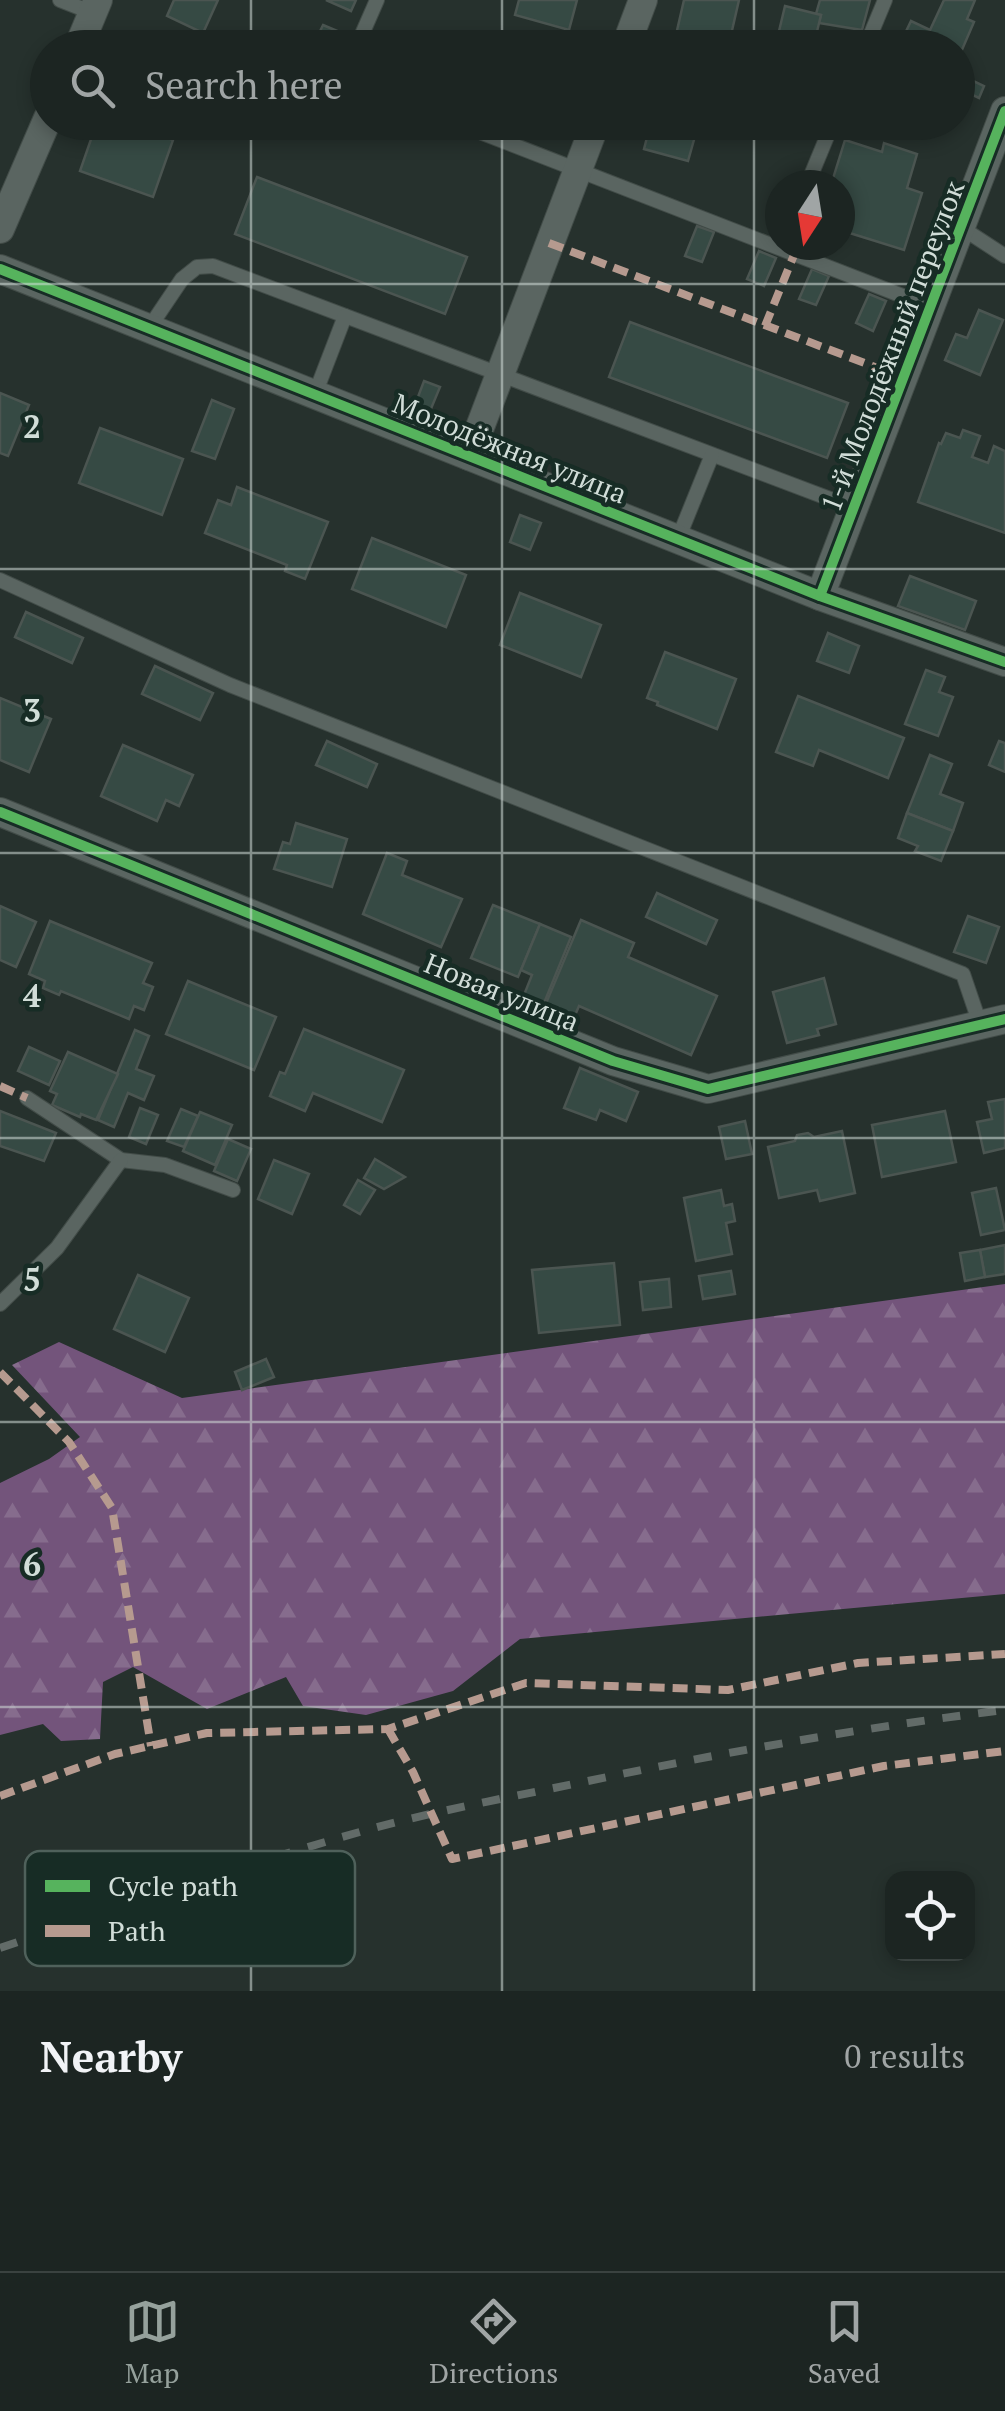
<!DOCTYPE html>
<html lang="en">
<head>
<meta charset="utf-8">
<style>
	:root { --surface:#1c2522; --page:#29312f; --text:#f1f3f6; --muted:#a0a5a5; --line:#3a4240; --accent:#95a19c }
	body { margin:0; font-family:"PT Serif",serif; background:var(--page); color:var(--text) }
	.controls { position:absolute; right:30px; bottom:30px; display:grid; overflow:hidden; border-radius:20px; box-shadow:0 5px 15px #0003 }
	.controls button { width:90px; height:90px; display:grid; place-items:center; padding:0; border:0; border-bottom:2px solid var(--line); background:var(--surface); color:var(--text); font:50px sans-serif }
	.compass { position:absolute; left:765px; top:170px; width:90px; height:90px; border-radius:50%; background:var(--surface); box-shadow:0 5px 15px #0003; rotate:192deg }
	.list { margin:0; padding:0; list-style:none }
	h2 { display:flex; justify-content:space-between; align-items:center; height:130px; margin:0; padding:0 40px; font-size:42px }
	h2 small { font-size:32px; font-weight:400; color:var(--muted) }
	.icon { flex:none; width:55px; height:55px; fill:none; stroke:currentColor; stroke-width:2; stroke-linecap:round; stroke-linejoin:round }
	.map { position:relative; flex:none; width:1005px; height:1991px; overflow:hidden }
	.search { position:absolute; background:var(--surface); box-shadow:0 5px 15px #0003; left:30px; right:30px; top:30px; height:110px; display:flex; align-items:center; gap:25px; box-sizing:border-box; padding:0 35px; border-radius:55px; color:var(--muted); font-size:38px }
	.sheet { height:280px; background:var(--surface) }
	nav { display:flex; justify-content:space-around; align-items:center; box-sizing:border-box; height:140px; border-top:2px solid var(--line); background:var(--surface); font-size:28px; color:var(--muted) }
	nav a { display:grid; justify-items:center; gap:5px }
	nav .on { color:var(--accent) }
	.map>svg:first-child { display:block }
	.forest { fill:url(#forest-firs) }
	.building { fill:#364a44; stroke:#4b5551; stroke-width:2.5 }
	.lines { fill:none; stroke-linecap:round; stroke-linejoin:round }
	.service-casing { stroke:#424c48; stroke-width:16 }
	.minor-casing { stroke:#424c48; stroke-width:30 }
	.service { stroke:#5a6561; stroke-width:14 }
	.minor { stroke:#5a6561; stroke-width:28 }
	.rail { stroke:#626b68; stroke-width:8; stroke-dasharray:18 18; stroke-linecap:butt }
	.quiet { stroke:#b69a8f; stroke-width:8; stroke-dasharray:15 8; stroke-linecap:butt }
	.cycleway-casing { stroke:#172c25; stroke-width:16 }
	.cycleway { stroke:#56b35d; stroke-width:10 }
	.grid { fill:none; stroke:#d1ddd8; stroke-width:2.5; stroke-opacity:0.55 }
	.labels { text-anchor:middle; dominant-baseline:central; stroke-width:9; stroke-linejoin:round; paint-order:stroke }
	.street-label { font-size:28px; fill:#d1ddd8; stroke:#172c25 }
	.key { fill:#172c25; stroke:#4f615b; stroke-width:2.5 }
	.key-label { font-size:28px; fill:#d1ddd8 }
	.grid-label { font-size:32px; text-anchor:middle; font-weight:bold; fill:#d1ddd8; stroke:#172c25; stroke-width:9; stroke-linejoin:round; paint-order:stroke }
</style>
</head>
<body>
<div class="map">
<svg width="1005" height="1991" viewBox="0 0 1005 1991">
	<defs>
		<pattern id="forest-firs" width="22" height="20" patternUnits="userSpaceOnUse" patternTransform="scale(2.5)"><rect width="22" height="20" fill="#73547b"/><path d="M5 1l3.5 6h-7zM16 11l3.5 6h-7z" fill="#866c8d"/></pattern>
	</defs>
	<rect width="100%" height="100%" fill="#26312d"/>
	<path class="forest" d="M1005,1284V1594L520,1639L453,1691L366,1715L303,1706L286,1677L207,1709L133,1667L103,1682L100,1739L61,1741L43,1724L0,1735V1483L49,1459L80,1437L12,1365L59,1342L182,1398Z"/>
	<g class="building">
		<path d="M174,0H218L203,33L167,16Z"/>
		<path d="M326,0H356L351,11Z"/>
		<path d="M519,0H577L569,30L515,15Z"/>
		<path d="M684,0H739L728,48H673Z"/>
		<path d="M820,0H870L862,30L819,23L821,15L816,14Z"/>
		<path d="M944,0H975L967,19L974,22L958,59V48H913L901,42L911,21L930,30Z"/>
		<path d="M785,6L821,15L813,48H775Z"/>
		<path d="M323,25L342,33L335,48H312Z"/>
		<path d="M967,78L984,86L979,98L962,90Z"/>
		<path d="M97,122H122L173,140L153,197L80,171Z"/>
		<path d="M651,122H699L688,161L644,149Z"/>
		<path d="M845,140L882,152L884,143L917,154L907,188L922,193L904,250L840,230V185H831Z"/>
		<path d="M257,177L467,257L445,314L235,234Z"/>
		<path d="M697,226L714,232L702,262L685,256Z"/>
		<path d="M759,251L776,258L764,286L747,279Z"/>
		<path d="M812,269L829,276L816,305L799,299Z"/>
		<path d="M869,294L886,301L873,331L856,323Z"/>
		<path d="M979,310L1003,320L980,375L945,360L956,334L967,338Z"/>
		<path d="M630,322L848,403L827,458L609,377Z"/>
		<path d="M424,381L440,387L428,416L413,410Z"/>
		<path d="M0,393L29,405L8,456L0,453Z"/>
		<path d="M212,400L234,409L215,459L192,451Z"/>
		<path d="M100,428L183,459L162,515L79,483Z"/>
		<path d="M963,430L980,436L972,457L988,463L994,446L1005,451V533L918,502L939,443L941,444L946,433L960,438Z"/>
		<path d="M237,487L328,522L305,579L285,571L287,565L205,533L218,500L231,505Z"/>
		<path d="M520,515L541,523L530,550L510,542Z"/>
		<path d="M372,538L466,575L446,627L352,589Z"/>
		<path d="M910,576L976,601L965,630L898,606Z"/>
		<path d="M520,593L601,625L581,677L500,645Z"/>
		<path d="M26,612L83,638L72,663L15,637Z"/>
		<path d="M828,633L859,646L849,673L817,661Z"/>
		<path d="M665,652L736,679L717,729L657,705L658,702L647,698Z"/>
		<path d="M155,666L213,693L200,720L142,694Z"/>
		<path d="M926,670L945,677L939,692L953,697L938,736L905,724Z"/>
		<path d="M798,696L904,738L888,778L819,750L813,766L776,752Z"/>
		<path d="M0,698L51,719L29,772L0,760Z"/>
		<path d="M327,741L377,764L367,787L316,765Z"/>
		<path d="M999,741L1005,743V772L989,765Z"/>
		<path d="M123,745L193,775L179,806L166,800L157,821L101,796Z"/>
		<path d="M930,755L952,764L940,794L963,803L953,831L907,813Z"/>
		<path d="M907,813L953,831L941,861L915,851L918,846L898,838Z"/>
		<path d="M296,823L347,839L332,887L274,869L283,842L290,844Z"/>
		<path d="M387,853L407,861L402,875L462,899L441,947L363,914Z"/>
		<path d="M657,893L717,920L706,944L646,917Z"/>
		<path d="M493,905L540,924L518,977L471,958Z"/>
		<path d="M0,906L36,922L16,967L0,960Z"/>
		<path d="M968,916L999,927L986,963L954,952Z"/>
		<path d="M581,920L634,943L628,957L717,996L691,1055L579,1006L573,1020L544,1008Z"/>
		<path d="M50,921L152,963L143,983L153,987L144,1010L134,1006L129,1019L61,991L59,995L43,988L45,981L29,974Z"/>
		<path d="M540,924L571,937L542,1008L522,1000L532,975L521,970Z"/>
		<path d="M824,978L836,1024L817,1029L819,1035L787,1043L773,992Z"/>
		<path d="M188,981L276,1017L254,1070L166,1034Z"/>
		<path d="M304,1029L404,1070L382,1122L313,1093L305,1111L270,1096L280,1072L285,1074Z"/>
		<path d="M135,1030L149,1036L136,1069L154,1076L144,1100L128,1093L114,1127L98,1120Z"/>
		<path d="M29,1047L60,1061L49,1085L18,1071Z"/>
		<path d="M68,1052L118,1074L96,1120L81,1114L80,1117L52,1105L57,1094L50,1091Z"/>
		<path d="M580,1068L638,1092L626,1121L600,1110L596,1120L564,1108Z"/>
		<path d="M1005,1099V1148L984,1153L977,1122L992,1119L988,1102Z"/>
		<path d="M140,1108L158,1115L146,1144L129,1137Z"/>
		<path d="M181,1109L198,1116L184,1147L167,1141Z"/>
		<path d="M0,1111L56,1133L44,1161L0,1146Z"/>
		<path d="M945,1111L956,1162L882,1177L872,1125Z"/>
		<path d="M200,1112L232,1125L215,1165L183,1151Z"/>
		<path d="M745,1121L752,1154L726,1159L719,1127Z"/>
		<path d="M842,1131L855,1193L820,1201L817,1190L779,1198L768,1147L795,1141L797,1135L808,1133L814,1137Z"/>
		<path d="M228,1139L251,1149L237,1181L214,1171Z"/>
		<path d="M375,1159L405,1177L384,1189L364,1178Z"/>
		<path d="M274,1160L309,1174L292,1214L258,1199Z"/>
		<path d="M358,1180L375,1190L360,1214L344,1205Z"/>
		<path d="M996,1188L1005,1230L981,1235L972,1193Z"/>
		<path d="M721,1190L724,1206L732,1204L735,1221L726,1223L732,1254L696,1261L684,1198Z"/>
		<path d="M1005,1245V1274L985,1277L980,1250Z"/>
		<path d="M980,1250L985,1277L965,1281L960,1253Z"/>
		<path d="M614,1263L620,1325L539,1333L532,1270Z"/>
		<path d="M731,1271L735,1294L703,1299L699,1276Z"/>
		<path d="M138,1275L189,1298L165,1352L114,1329Z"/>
		<path d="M669,1279L671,1307L643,1310L640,1282Z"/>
		<path d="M266,1359L274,1377L242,1390L235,1372Z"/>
	</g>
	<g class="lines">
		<g class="service-casing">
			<g id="service">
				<path d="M60,0L93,13"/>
				<path d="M356,48L377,0"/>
				<path d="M865,48L885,0"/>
				<path d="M454,122L931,307"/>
				<path d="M807,185L833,122"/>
				<path d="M962,228L1005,256"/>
				<path d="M149,328L182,279L197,267L213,266L854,508"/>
				<path d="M315,394L345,316"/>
				<path d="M678,539L712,455"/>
				<path d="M0,580L230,685L963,974L980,1024"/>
				<path d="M27,1098L121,1160L165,1165L233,1190"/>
				<path d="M0,1304L57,1248L121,1160"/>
			</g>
		</g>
		<g class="minor-casing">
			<g id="minor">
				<path d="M78,48L98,0"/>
				<path d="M625,48L643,0"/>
				<path d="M0,229L48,118"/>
				<path d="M0,269L820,596L1005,662"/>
				<path d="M469,456L596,122"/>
				<path d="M820,596L1005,111"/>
				<path d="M0,812L613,1061L708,1089L1005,1019"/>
			</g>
		</g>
		<use href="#service" class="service"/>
		<use href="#minor" class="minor"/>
		<path class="rail" d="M0,1948C124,1906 248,1863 374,1828C444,1809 517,1796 588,1781C726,1752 865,1727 1005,1710"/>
		<g class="quiet">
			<path d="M549,243L904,378"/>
			<path d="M765,326L794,255"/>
			<path d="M0,1086L27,1098"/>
			<path d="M0,1372L69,1442L112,1508L151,1746"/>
			<path d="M388,1729L413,1772L452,1859L884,1766L1005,1751"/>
			<path d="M0,1796L115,1754L207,1733L388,1729L526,1683L728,1690L858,1663L1005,1654"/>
		</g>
		<g class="cycleway-casing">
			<g id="cycleway">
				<path d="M0,269L820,596L1005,662"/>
				<path d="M820,596L1005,111"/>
				<path d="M0,812L613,1061L708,1089L1005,1019"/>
			</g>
		</g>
		<use href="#cycleway" class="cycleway"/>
	</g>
	<path class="grid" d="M251,0V48M502,0V48M754,0V48M251,122V1991M502,122V1991M754,122V1991M0,284H1005M0,569H1005M0,853H1005M0,1138H1005M0,1422H1005M0,1707H1005"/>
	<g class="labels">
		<g class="street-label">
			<text transform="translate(892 346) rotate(-69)">1-й Молодёжный переулок</text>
			<text transform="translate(510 448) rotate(22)">Молодёжная улица</text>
			<text transform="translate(502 992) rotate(22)">Новая улица</text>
		</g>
	</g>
	<rect x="25" y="1851" width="330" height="115" rx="15" class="key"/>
	<rect x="45" y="1880" width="45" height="12" fill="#56b35d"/>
	<rect x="45" y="1925" width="45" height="12" fill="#b69a8f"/>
	<g class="key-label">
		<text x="108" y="1896">Cycle path</text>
		<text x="108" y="1941">Path</text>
	</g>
	<g class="grid-label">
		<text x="32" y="438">2</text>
		<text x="32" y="722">3</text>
		<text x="32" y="1007">4</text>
		<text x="32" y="1291">5</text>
		<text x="32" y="1576">6</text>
	</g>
</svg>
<div class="controls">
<button><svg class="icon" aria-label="locate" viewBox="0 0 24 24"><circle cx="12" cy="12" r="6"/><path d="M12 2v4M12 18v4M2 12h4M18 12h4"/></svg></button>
</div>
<svg class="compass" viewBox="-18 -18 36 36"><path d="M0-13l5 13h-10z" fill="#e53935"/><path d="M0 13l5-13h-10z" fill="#a0a5a5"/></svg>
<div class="search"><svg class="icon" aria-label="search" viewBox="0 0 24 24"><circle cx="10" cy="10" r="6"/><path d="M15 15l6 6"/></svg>Search here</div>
</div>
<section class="sheet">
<h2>Nearby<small>0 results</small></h2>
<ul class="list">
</ul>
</section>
<nav>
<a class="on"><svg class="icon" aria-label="map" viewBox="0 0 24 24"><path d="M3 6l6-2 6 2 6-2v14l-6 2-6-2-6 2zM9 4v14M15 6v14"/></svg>Map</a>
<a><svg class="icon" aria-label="directions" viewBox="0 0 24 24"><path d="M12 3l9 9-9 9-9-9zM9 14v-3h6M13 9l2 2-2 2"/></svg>Directions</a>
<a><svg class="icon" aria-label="saved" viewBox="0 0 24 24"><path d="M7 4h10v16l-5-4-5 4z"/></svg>Saved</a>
</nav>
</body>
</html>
